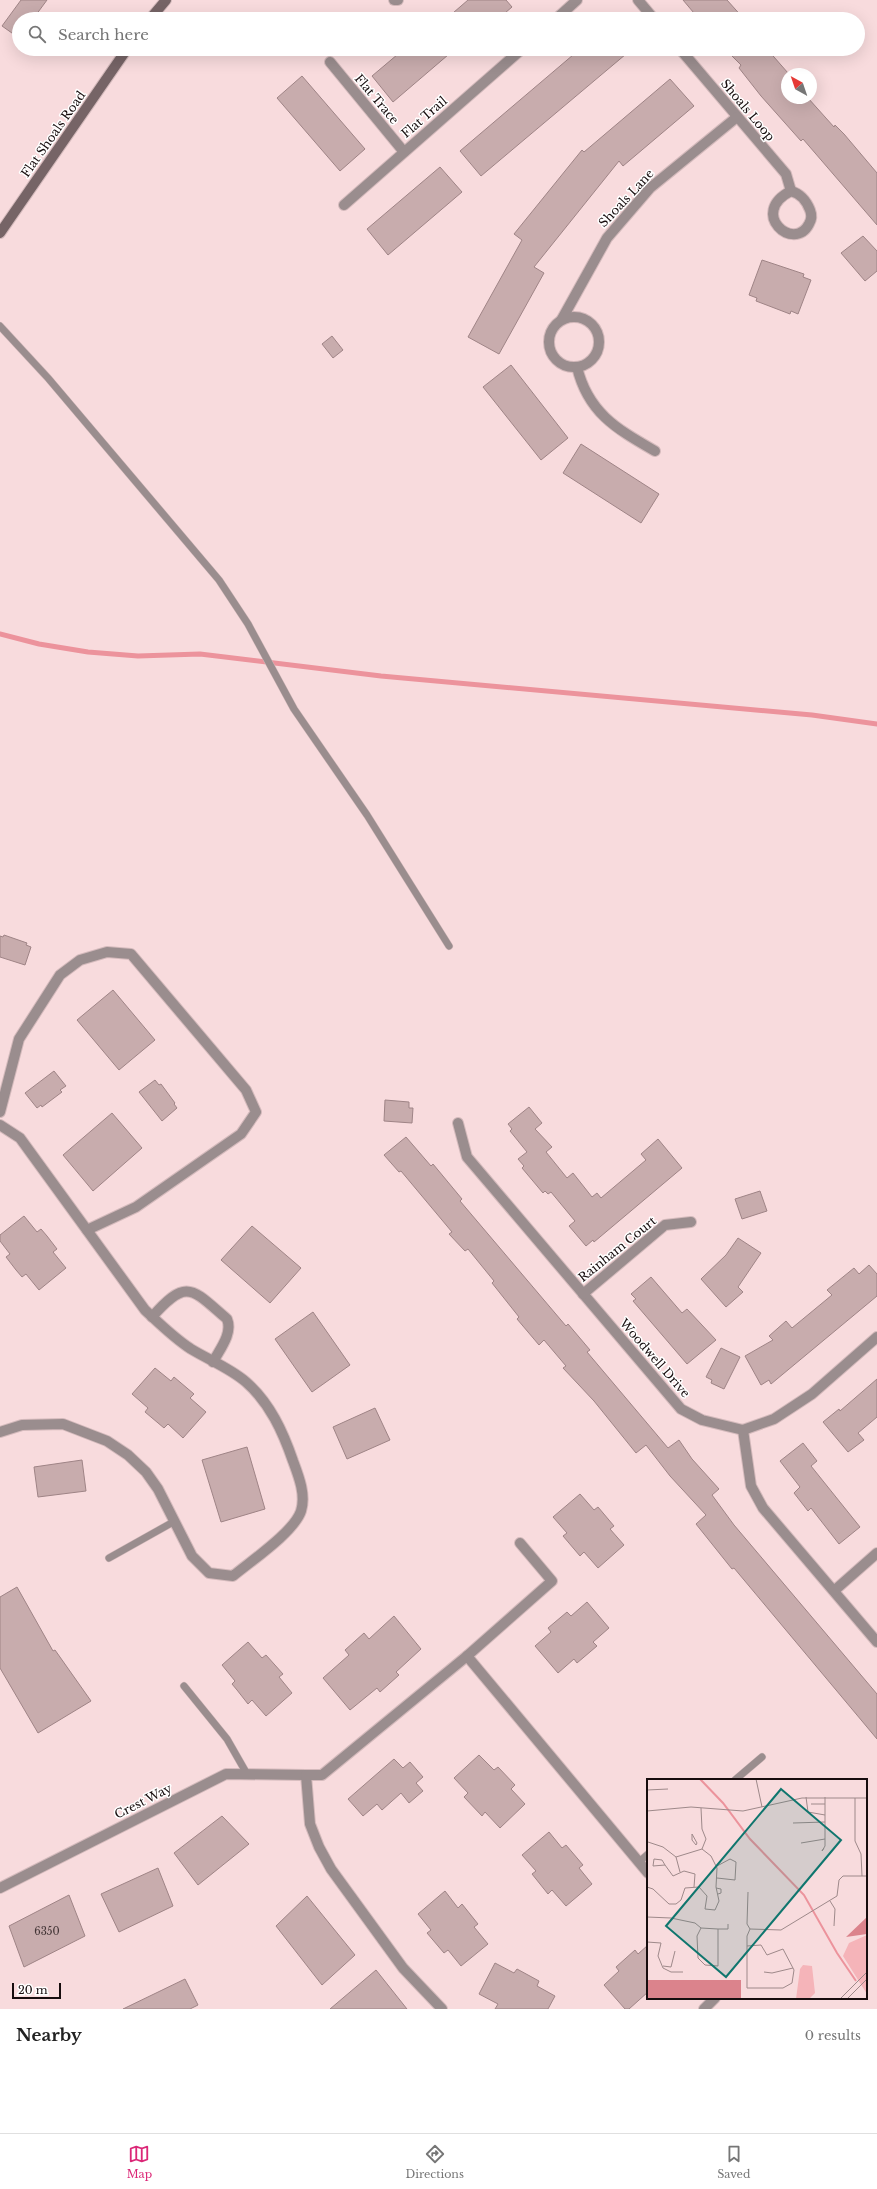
<!DOCTYPE html>
<html lang="en">
<head>
<meta charset="utf-8">
<style>
	:root { --surface:#fff; --page:#f6f6f6; --text:#222; --muted:#767676; --line:#e0e0e0; --accent:#db2777 }
	body { margin:0; font-family:"Libre Baskerville",serif; background:var(--page); color:var(--text) }
	.compass { position:absolute; left:781px; top:68px; width:36px; height:36px; border-radius:50%; background:var(--surface); box-shadow:0 4px 16px #0002; rotate:320deg }
	.scale { position:absolute; left:12px; bottom:10px; width:49px; box-sizing:border-box; padding-left:4px; border:2px solid #170d0e; border-top:0; font-size:11px; line-height:14px; white-space:nowrap; color:#170d0e; -webkit-text-stroke:3px #fff; paint-order:stroke }
	.list { margin:0; padding:0; list-style:none }
	h2 { display:flex; justify-content:space-between; align-items:center; height:52px; margin:0; padding:0 16px; font-size:17px }
	h2 small { font-size:13px; font-weight:400; color:var(--muted) }
	.icon { flex:none; width:22px; height:22px; fill:none; stroke:currentColor; stroke-width:2; stroke-linecap:round; stroke-linejoin:round }
	.map { position:relative; flex:none; width:877px; height:2009px; overflow:hidden }
	.search { position:absolute; background:var(--surface); box-shadow:0 4px 16px #0002; left:12px; right:12px; top:12px; height:44px; display:flex; align-items:center; gap:10px; box-sizing:border-box; padding:0 14px; border-radius:22px; color:var(--muted); font-size:15px }
	.sheet { height:124px; background:var(--surface) }
	nav { display:flex; justify-content:space-around; align-items:center; box-sizing:border-box; height:56px; border-top:1px solid var(--line); background:var(--surface); font-size:11px; color:var(--muted) }
	nav a { display:grid; justify-items:center; gap:2px }
	nav .on { color:var(--accent) }
	.map>svg:first-child { display:block }
	.lines { fill:none; stroke-linecap:round; stroke-linejoin:round }
	.stream { stroke:#ec939c; stroke-width:5 }
	.building { fill:#c8acad; stroke:#9f8486 }
	.lane-casing { stroke:#d4babc; stroke-width:8 }
	.street-casing { stroke:#d4babc; stroke-width:12 }
	.secondary-casing { stroke:#d4babc; stroke-width:12 }
	.lane { stroke:#9a8d8e; stroke-width:7 }
	.street { stroke:#9a8d8e; stroke-width:10 }
	.secondary { stroke:#766466; stroke-width:10 }
	.labels { text-anchor:middle; dominant-baseline:central; stroke-width:3; stroke-linejoin:round; paint-order:stroke }
	.number-label { font-size:10px; fill:#433536 }
	.street-label { font-size:12px; fill:#170d0e; stroke:#fff }
	.inset-river { fill:none; stroke:#ec939c; stroke-width:2 }
	.inset-road { fill:none; stroke:#9e898a; stroke-width:1 }
	.view { fill:#0f766e; fill-opacity:0.15; stroke:#0f766e; stroke-width:2 }
	.inset-edge { fill:none; stroke:#170d0e; stroke-width:2 }
</style>
</head>
<body>
<div class="map">
<svg width="877" height="2009" viewBox="0 0 877 2009">
	<rect width="100%" height="100%" fill="#f8dbdd"/>
	<g class="lines">
		<path class="stream" d="M0,634L39,644L88,652L138,656L200,654L381,676L812,715L877,724"/>
	</g>
	<g class="building">
		<path d="M21,0H47L33,19H19V38L2,26Z"/>
		<path d="M468,0H506L512,7L498,19H446Z"/>
		<path d="M683,0H727L744,19H699Z"/>
		<path d="M404,49H455L393,102L372,76Z"/>
		<path d="M580,49H632L481,176L460,151Z"/>
		<path d="M725,49H767L788,73L787,98H808L834,127L835,125L844,134L877,173V225L803,139L801,141L761,96L739,68L741,65Z"/>
		<path d="M302,76L365,149L340,171L277,98Z"/>
		<path d="M670,79L694,106L623,166L619,161L534,267L544,273L499,354L468,337L522,240L514,234L582,150L584,152Z"/>
		<path d="M440,167L462,192L388,255L367,229Z"/>
		<path d="M863,236L877,251V271L865,281L841,253Z"/>
		<path d="M762,260L804,274L803,277L811,280L798,314L791,311L790,314L777,309L756,301L757,298L749,295Z"/>
		<path d="M332,336L343,350L333,358L322,344Z"/>
		<path d="M511,365L568,438L541,460L483,387Z"/>
		<path d="M581,444L659,494L641,523L563,473Z"/>
		<path d="M4,935L27,943L26,945L31,947L25,965L0,957V936L3,937Z"/>
		<path d="M113,990L155,1040L119,1070L77,1020Z"/>
		<path d="M54,1071L66,1086L60,1090L62,1092L42,1107L41,1105L37,1108L25,1093Z"/>
		<path d="M155,1080L159,1085L161,1084L175,1103L174,1104L177,1108L162,1121L139,1092Z"/>
		<path d="M385,1100L409,1102V1108H413L412,1123L384,1121Z"/>
		<path d="M529,1107L542,1123L535,1129L552,1147L546,1152L567,1178L573,1173L592,1197L597,1193L601,1198L646,1160L641,1154L658,1139L682,1168L594,1242L593,1240L586,1246L569,1226L575,1221L570,1215L551,1192L548,1194L545,1191L543,1193L522,1168L524,1166L518,1159L527,1152L510,1131L512,1129L508,1124Z"/>
		<path d="M112,1113L142,1148L93,1191L63,1155Z"/>
		<path d="M406,1137L431,1166L433,1164L462,1199L460,1201L566,1326L568,1324L590,1350L587,1352L668,1448L679,1440L692,1459L719,1489L712,1495L734,1525L877,1694V1739L734,1568L732,1569L696,1524L706,1515L670,1476L646,1445L636,1453L594,1401L563,1368L566,1366L544,1340L539,1345L517,1319L519,1317L492,1283L494,1281L468,1249L465,1251L449,1234L452,1232L401,1171L399,1172L384,1155Z"/>
		<path d="M760,1191L767,1211L742,1219L735,1199Z"/>
		<path d="M24,1216L37,1232L41,1229L47,1236L57,1249L53,1252L66,1268L39,1290L26,1274L22,1277L16,1270L6,1257L10,1254L0,1241V1235Z"/>
		<path d="M252,1226L301,1268L270,1303L221,1260Z"/>
		<path d="M738,1238L761,1253L738,1287L743,1292L726,1307L701,1279L726,1255Z"/>
		<path d="M869,1265L877,1274V1296L771,1384L769,1380L761,1385L745,1356L773,1340L769,1336L786,1321L792,1328L832,1295L827,1290L854,1268L859,1274Z"/>
		<path d="M651,1277L682,1313L687,1309L716,1340L687,1364L633,1301L636,1299L631,1294Z"/>
		<path d="M313,1312L350,1365L312,1392L275,1339Z"/>
		<path d="M721,1348L740,1357L724,1389L711,1383L712,1380L706,1377Z"/>
		<path d="M155,1368L171,1381L174,1377L194,1394L190,1398L206,1412L183,1438L168,1424L164,1428L145,1412L148,1408L132,1394Z"/>
		<path d="M877,1379V1417L858,1433L864,1440L848,1452L823,1422L839,1409L840,1411Z"/>
		<path d="M375,1408L390,1440L347,1459L333,1427Z"/>
		<path d="M803,1443L817,1461L811,1466L860,1527L839,1544L811,1508L808,1511L794,1493L800,1487L780,1461Z"/>
		<path d="M247,1447L265,1509L221,1522L202,1460Z"/>
		<path d="M82,1460L86,1491L38,1497L34,1467Z"/>
		<path d="M580,1494L594,1510L598,1507L614,1526L610,1529L624,1545L598,1568L584,1552L580,1556L563,1536L567,1533L553,1517Z"/>
		<path d="M17,1587L53,1651L55,1650L91,1701L38,1733L0,1668V1597Z"/>
		<path d="M587,1602L609,1628L593,1642L597,1646L577,1663L574,1659L558,1673L535,1646L551,1632L548,1628L567,1612L571,1616Z"/>
		<path d="M394,1616L421,1649L396,1672L399,1675L380,1692L377,1688L350,1710L323,1678L349,1655L345,1650L364,1633L369,1639Z"/>
		<path d="M248,1642L262,1658L266,1655L283,1674L279,1677L292,1693L266,1716L252,1700L248,1704L237,1690L232,1684L235,1681L222,1665Z"/>
		<path d="M479,1755L494,1770L498,1767L515,1785L511,1789L525,1804L500,1828L485,1812L482,1816L464,1797L468,1793L454,1778Z"/>
		<path d="M394,1759L403,1768L410,1762L423,1777L416,1783L423,1791L409,1803L401,1793L382,1810L377,1804L363,1816L348,1799Z"/>
		<path d="M222,1816L249,1844L198,1885L174,1853Z"/>
		<path d="M549,1832L562,1848L566,1845L583,1865L579,1868L592,1884L566,1906L552,1890L548,1894L532,1874L536,1871L522,1855Z"/>
		<path d="M158,1868L173,1906L119,1932L101,1894Z"/>
		<path d="M445,1891L458,1908L462,1904L478,1924L474,1927L488,1944L461,1966L448,1950L444,1953L427,1933L431,1930L418,1914Z"/>
		<path d="M69,1895L85,1936L24,1967L9,1926Z"/>
		<path d="M307,1896L355,1955L322,1985L276,1926Z"/>
		<path d="M648,1945V1992L629,2009H625L604,1985L619,1971L616,1967L635,1950L638,1954Z"/>
		<path d="M495,1963L514,1973L517,1969L539,1981L537,1986L555,1996L548,2009H495L498,2004L479,1994Z"/>
		<path d="M376,1970L407,2009H330Z"/>
		<path d="M185,1979L198,2005L190,2009H123Z"/>
	</g>
	<g class="lines">
		<g class="lane-casing">
			<g id="lane">
				<path d="M0,326L48,378L219,580L248,624L294,709L367,815L449,946"/>
				<path d="M109,1558L175,1521"/>
				<path d="M184,1686L227,1739L247,1774"/>
				<path d="M735,1780L762,1757"/>
				<path d="M639,1862L648,1854"/>
			</g>
		</g>
		<g class="street-casing">
			<g id="street">
				<path d="M394,0H398"/>
				<path d="M638,0L654,19"/>
				<path d="M556,19L577,0"/>
				<path d="M680,49L786,174L791,191"/>
				<path d="M330,62L404,152"/>
				<path d="M791,191C801,194 806,200 810,210C812,215 812,219 809,224C794,253 748,213 791,191Z"/>
				<path d="M344,205L522,49"/>
				<circle cx="574" cy="342" r="25"/>
				<path d="M562,319L607,238L650,188L737,117"/>
				<path d="M577,367C588,413 617,429 655,451"/>
				<path d="M0,1112L19,1039L60,975L80,960L107,952L131,954L246,1090L256,1112L241,1134L136,1207L87,1230"/>
				<path d="M458,1123L467,1157L681,1409L702,1420L743,1430L751,1486L763,1508L877,1642"/>
				<path d="M0,1125L20,1138L145,1310C160,1324 174,1338 191,1349C209,1360 230,1368 246,1382C270,1403 283,1432 293,1461C299,1477 306,1495 301,1511C294,1532 251,1561 233,1576L209,1573L192,1556L158,1489L146,1472L128,1455L107,1441L63,1424L22,1425L0,1432"/>
				<path d="M583,1294L665,1225L691,1222"/>
				<path d="M152,1317C187,1277 192,1289 227,1319C233,1333 220,1349 213,1362"/>
				<path d="M743,1430L774,1419L812,1394L877,1337"/>
				<path d="M835,1590L877,1553"/>
				<path d="M467,1656L552,1581L520,1543"/>
				<path d="M0,1888L226,1774L306,1775"/>
				<path d="M442,2009L403,1968L331,1869L319,1847L310,1824L306,1775H322L467,1656L648,1873"/>
				<path d="M704,2009L715,1998"/>
			</g>
		</g>
		<g class="secondary-casing">
			<g id="secondary">
				<path d="M150,19L166,0"/>
				<path d="M0,233L127,49"/>
			</g>
		</g>
		<use href="#lane" class="lane"/>
		<use href="#street" class="street"/>
		<use href="#secondary" class="secondary"/>
	</g>
	<g class="labels">
		<g class="number-label">
			<text x="47" y="1931">6350</text>
		</g>
		<g class="street-label">
			<text transform="translate(377 99) rotate(50)">Flat Trace</text>
			<text transform="translate(748 110) rotate(50)">Shoals Loop</text>
			<text transform="translate(424 117) rotate(-41)">Flat Trail</text>
			<text transform="translate(53 134) rotate(-55)">Flat Shoals Road</text>
			<text transform="translate(626 198) rotate(-47)">Shoals Lane</text>
			<text transform="translate(617 1249) rotate(-39)">Rainham Court</text>
			<text transform="translate(655 1358) rotate(49)">Woodwell Drive</text>
			<text transform="translate(143 1801) rotate(-27)">Crest Way</text>
		</g>
	</g>
	<g transform="translate(647 1779)">
		<rect width="220" height="220" fill="#f8dbdd"/>
		<path d="M220,156V215L196,177L202,164ZM156,186L165,187L168,214L162,220H149L153,190Z" fill="#f5b4b9"/>
		<path d="M220,138V155L199,158ZM0,201H94V220H0Z" fill="#db838c"/>
		<path class="inset-river" d="M53,0L76,24L103,60L157,116L190,174L209,202"/>
		<path class="inset-road" d="M109,0L115,28M0,11L21,10M159,18L161,33L178,36M208,19V62L214,75L215,97M164,25H178M0,32L44,28L96,32L155,19H220M146,44L178,43M45,55L50,64L49,66L45,61ZM1,63L16,68L29,78L55,70L59,60L55,50L54,29M154,64L178,60M177,69L175,72L178,67V18M29,78L33,93M7,80L15,81L18,86L6,87ZM18,86L26,97L37,92L48,95L47,108M70,87L83,80L89,83L88,101L70,99M0,108L6,110L22,125H29L34,121L38,109L52,108L60,117L58,130L68,131L72,122L69,108L70,89L64,77L55,70M69,109L74,110V114L71,115M183,122L188,130L187,147M0,138L24,139L48,144L54,149M54,149L71,150V187L58,186L51,179L50,157ZM71,150H81V145M103,150L134,151L190,117L192,101L196,97H220M0,163L14,164L11,177L16,189L24,193H36M100,167L114,166L120,176L136,170L147,191L145,204L136,209H100V157L103,150L100,145L101,113M16,187L24,188L28,172M117,193L125,194L146,189M193,220L220,193M200,220L220,200"/>
		<path class="view" d="M134,10L194,61L79,198L19,147Z"/>
		<rect width="220" height="220" class="inset-edge"/>
	</g>
</svg>
<svg class="compass" viewBox="-18 -18 36 36"><path d="M0-13l5 13h-10z" fill="#e53935"/><path d="M0 13l5-13h-10z" fill="#767676"/></svg>
<div class="scale">20 m</div>
<div class="search"><svg class="icon" aria-label="search" viewBox="0 0 24 24"><circle cx="10" cy="10" r="6"/><path d="M15 15l6 6"/></svg>Search here</div>
</div>
<section class="sheet">
<h2>Nearby<small>0 results</small></h2>
<ul class="list">
</ul>
</section>
<nav>
<a class="on"><svg class="icon" aria-label="map" viewBox="0 0 24 24"><path d="M3 6l6-2 6 2 6-2v14l-6 2-6-2-6 2zM9 4v14M15 6v14"/></svg>Map</a>
<a><svg class="icon" aria-label="directions" viewBox="0 0 24 24"><path d="M12 3l9 9-9 9-9-9zM9 14v-3h6M13 9l2 2-2 2"/></svg>Directions</a>
<a><svg class="icon" aria-label="saved" viewBox="0 0 24 24"><path d="M7 4h10v16l-5-4-5 4z"/></svg>Saved</a>
</nav>
</body>
</html>
